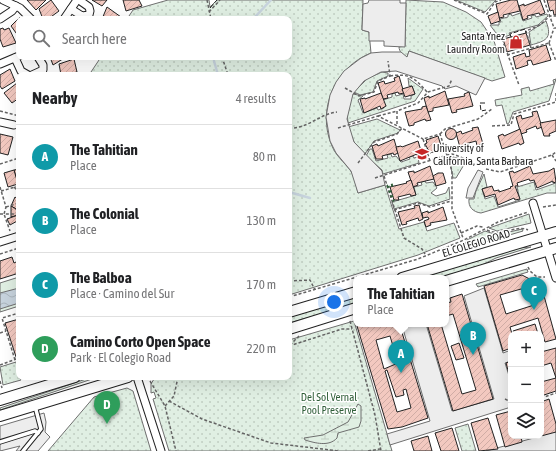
<!DOCTYPE html>
<html lang="en">
<head>
<meta charset="utf-8">
<style>
	:root { --surface:#fff; --page:#f2f2f2; --text:#202124; --muted:#757577; --line:#e0e0e0; --accent:#c62828 }
	body { margin:0; font-family:"Asap Condensed",sans-serif; background:var(--page); color:var(--text) }
	.controls { position:absolute; right:12px; bottom:12px; display:grid; overflow:hidden; border-radius:8px; box-shadow:0 4px 16px #0002 }
	.controls button { width:36px; height:36px; display:grid; place-items:center; padding:0; border:0; border-bottom:1px solid var(--line); background:var(--surface); color:var(--text); font:20px sans-serif }
	.you { position:absolute; left:334px; top:302px; width:14px; height:14px; margin:-10px; border:3px solid #fff; border-radius:50%; background:#1a73e8; box-shadow:0 0 0 6px #1a73e833 }
	.badge { display:grid; place-items:center; width:26px; height:26px; border-radius:50%; background:var(--accent); color:#fff; font-size:13px; font-weight:700 }
	.pin { position:absolute; translate:-50% -33px; filter:drop-shadow(0 1px 2px #0008) }
	.pin::after { content:''; position:absolute; top:21px; width:14px; height:12px; background:inherit; clip-path:polygon(0 0,100% 0,50% 100%) }
	.popup { position:absolute; left:353px; top:275px; width:96px; height:52px; box-sizing:border-box; display:grid; place-content:center; border-radius:8px; background:var(--surface); filter:drop-shadow(0 1px 3px #0005); font-size:13px; white-space:nowrap; color:var(--muted) }
	.popup b { font-size:15px; color:var(--text) }
	.popup::after { content:''; position:absolute; left:50%; top:100%; margin-left:-8px; border:8px solid transparent; border-top-color:var(--surface) }
	.list { margin:0; padding:0; list-style:none }
	h2 { display:flex; justify-content:space-between; align-items:center; height:52px; margin:0; padding:0 16px; font-size:17px }
	h2 small { font-size:13px; font-weight:400; color:var(--muted) }
	.list li { display:grid; grid-template-columns:26px 1fr auto; gap:12px; align-items:center; box-sizing:border-box; height:64px; padding:0 16px; border-top:1px solid var(--line) }
	.list b { display:block; font-size:15px; white-space:nowrap }
	.list p { margin:0; font-size:13px; white-space:nowrap; color:var(--muted) }
	.list em { font-size:13px; font-style:normal; color:var(--muted) }
	.icon { flex:none; width:22px; height:22px; fill:none; stroke:currentColor; stroke-width:2; stroke-linecap:round; stroke-linejoin:round }
	.map { position:relative; flex:none; width:556px; height:451px; overflow:hidden }
	.search { position:absolute; background:var(--surface); box-shadow:0 4px 16px #0002; left:16px; top:16px; width:276px; height:44px; display:flex; align-items:center; gap:10px; box-sizing:border-box; padding:0 14px; border-radius:8px; color:var(--muted); font-size:15px }
	.panel { position:absolute; background:var(--surface); box-shadow:0 4px 16px #0002; left:16px; top:72px; width:276px; height:308px; border-radius:8px }
	.map>svg:first-child { display:block }
	.grass { fill:url(#grass-dots); stroke:#6f6f6f }
	.wetland { fill:url(#wetland-marsh); stroke:#6f6f6f }
	.garden { fill:#e0efe3; stroke:#6f6f6f }
	.parking { fill:#ededed; stroke:#6f6f6f }
	.water { fill:url(#water-waves); stroke:#6f6f6f }
	.lines { fill:none; stroke-linecap:round; stroke-linejoin:round }
	.stream { stroke:#c7d3dd; stroke-width:2.5 }
	.building { fill:url(#building-hatch); stroke:#222; fill-rule:evenodd }
	.service-casing { stroke:#222; stroke-width:5.5 }
	.minor-casing { stroke:#222; stroke-width:9 }
	.secondary-casing { stroke:#222; stroke-width:12 }
	.path { stroke:#646464; stroke-width:1.5; stroke-dasharray:3 2; stroke-linecap:butt }
	.service { stroke:#fff; stroke-width:3.5 }
	.minor { stroke:#fff; stroke-width:7 }
	.secondary { stroke:#fff; stroke-width:10 }
	.hedge { stroke:#2f5e38; stroke-width:3; stroke-dasharray:2 3; stroke-linecap:butt }
	.fence { stroke:#222; stroke-width:1; stroke-dasharray:5 2; stroke-linecap:butt }
	.labels { text-anchor:middle; dominant-baseline:central; stroke-width:3; stroke-linejoin:round; paint-order:stroke }
	.poi-label { font-size:11px; fill:#222; stroke:#fff; text-anchor:end }
	.street-label { font-size:11px; fill:#222; stroke:#fff }
	.park-label { font-size:11px; fill:#2f5e38; stroke:#fff }
</style>
</head>
<body>
<div class="map">
<svg width="556" height="451" viewBox="0 0 556 451">
	<defs>
		<pattern id="grass-dots" width="8" height="8" patternUnits="userSpaceOnUse"><rect width="8" height="8" fill="#e0efe3"/><path d="M2 2h.1M6 6h.1" fill="none" stroke="#c0cdc2" stroke-width="1.8" stroke-linecap="round"/></pattern>
		<pattern id="wetland-marsh" width="20" height="14" patternUnits="userSpaceOnUse"><rect width="20" height="14" fill="#e0efe3"/><path d="M1 5h8M5 5V1M11 12h8M15 12V8" fill="none" stroke="#c0cdc2"/></pattern>
		<pattern id="water-waves" width="16" height="10" patternUnits="userSpaceOnUse"><rect width="16" height="10" fill="#c7d3dd"/><path d="M0 5q4-4 8 0t8 0" fill="none" stroke="#abb5bd"/></pattern>
		<pattern id="building-hatch" width="6" height="6" patternUnits="userSpaceOnUse"><rect width="6" height="6" fill="#f3c9c0"/><path d="M-1 1l2-2M0 6l6-6M5 7l2-2" fill="none" stroke="#d0aca5"/></pattern>
	</defs>
	<rect width="100%" height="100%" fill="#fff"/>
	<g class="grass">
		<path d="M168,0H209L210,7L217,0H363L362,30L369,32L371,53C335,67 316,110 332,146C336,156 344,162 350,170C355,176 356,186 358,193L385,185L399,229L424,222L427,231L454,223L460,238L418,255L289,295V75H89L101,57H289V19H127L133,10Z"/>
		<path d="M406,0L443,2L466,12L481,22L494,41L505,77L492,81L409,51L407,57C403,56 399,51 399,47L405,46Z"/>
		<path d="M456,0H496L485,12Z"/>
		<path d="M520,13L523,21L532,18L531,16L535,15L536,17L547,14L548,16L538,25L509,33L510,35L504,37L496,33L490,25H499V22H501L500,19L508,17V15L511,14L512,16Z"/>
		<path d="M546,21C553,39 545,41 531,45L529,32Z"/>
		<path d="M382,72L388,73V76L377,81L373,92L360,95L354,92L368,78Z"/>
		<path d="M408,78L423,89L415,101L348,123L347,111L353,94L363,96L358,100L363,113L377,108L378,110L384,108L383,100L392,97V94L395,93L396,96L403,94L404,99H411V96L415,94L412,86H409Z"/>
		<path d="M556,79L549,101L513,112L509,123L507,124L502,105L496,106L495,100L522,95L521,89L529,87L530,91L554,84L553,80Z"/>
		<path d="M377,119L400,130L398,133L374,141L365,154L354,142L348,127Z"/>
		<path d="M370,149H372L376,161L388,158L387,155L391,154L392,157L396,156L401,162L410,159L409,157L413,156L414,158L418,157L419,163L383,174L382,170L366,156Z"/>
		<path d="M453,157L461,159L465,163L456,178H453L450,163Z"/>
		<path d="M484,174L487,187L482,189L485,199L494,196L498,207L520,200L517,187L534,182L536,190L556,183V193H547L481,213C473,212 468,207 469,199H474L476,191Z"/>
		<path d="M425,181L426,183L433,182L437,188L431,193L436,196L446,193L449,187L450,199L429,206L418,202L394,209L392,202L416,195L414,187L422,185L421,182Z"/>
		<path d="M529,214L531,223L497,231L489,228Z"/>
		<path d="M522,229L523,231L469,247L467,240L485,231L497,235Z"/>
		<path d="M531,247L496,258L474,269L444,278H417L518,248Z"/>
		<path d="M527,269L528,272L478,287L476,284Z"/>
		<path d="M356,296V304L289,323V318L298,314Z"/>
		<path d="M354,321L392,451H169L153,399L156,398L154,392L151,393V384L154,379L162,377H289V340Z"/>
		<path d="M16,362L19,377L21,380L3,385L0,367Z"/>
		<path d="M127,388L133,391L151,451H48L94,397Z"/>
		<path d="M468,424L476,451H462L455,428Z"/>
	</g>
	<path class="wetland" d="M358,404L361,406V421L359,427L338,433L337,438C329,447 315,443 305,440L304,438L323,435L348,422Z"/>
	<g class="garden">
		<path d="M19,277V306L0,312V283Z"/>
		<path d="M92,377H98L0,410V408Z"/>
	</g>
	<g class="parking">
		<path d="M369,0H400V3H406L405,47L384,46V41H369V32L362,30L363,4L368,3Z"/>
		<path d="M409,51L485,78L476,95L456,86L445,89L442,86L396,71L381,72L364,81L353,94L347,119L354,142L382,171L385,185L358,193L351,171L336,153L330,141L326,117L330,95L336,82L344,71L361,58L371,53L382,52H401L407,57Z"/>
		<path d="M478,170L483,172L473,198H466L468,188Z"/>
		<path d="M484,288L503,353L511,350V361L505,363L511,382V401L509,402L511,407L390,445L387,434L430,421L403,329L409,327V324H426L452,411L494,399L464,296Z"/>
		<path d="M44,413L46,422L45,432L50,437L38,451H16L20,446L0,451V426Z"/>
		<path d="M556,430V451H486L541,436Z"/>
	</g>
	<path class="water" d="M19,288V303L0,309V293Z"/>
	<g class="lines">
		<g class="stream">
			<path d="M253,19L271,0"/>
			<path d="M214,61L218,75"/>
			<path d="M289,192L310,198"/>
		</g>
	</g>
	<g class="building">
		<path d="M27,0H46L36,10Z"/>
		<path d="M51,0L59,11L48,19H43L39,9Z"/>
		<path d="M92,0H107L102,6Z"/>
		<path d="M123,0H139L142,6L126,11Z"/>
		<path d="M511,0H517L520,11L503,15L504,17L499,18L496,4Z"/>
		<path d="M540,0L545,13L540,15L539,13L527,16L528,18L523,20L519,6L524,4V6Z"/>
		<path d="M547,0H556V15H554L553,10L550,11Z"/>
		<path d="M107,7L121,17L120,19H102Z"/>
		<path d="M498,12L500,21L491,24L488,16Z"/>
		<path d="M20,17L22,19H19V37L11,26Z"/>
		<path d="M3,28L4,30L9,28L16,43L3,47L0,39V29Z"/>
		<path d="M526,33L530,45L507,52L503,39Z"/>
		<path d="M546,45L551,60L533,65L531,60L527,61L528,65L516,69L513,57L525,53L526,57L530,56L529,50Z"/>
		<path d="M50,57H66L53,65Z"/>
		<path d="M74,59L77,72L61,75L59,64Z"/>
		<path d="M10,69L15,81L2,89L0,86V75Z"/>
		<path d="M399,76L404,93L399,94L398,92L387,95L388,98L383,99L378,83L384,81L385,84L395,81L394,78Z"/>
		<path d="M17,83L19,86V98L12,103L4,93Z"/>
		<path d="M412,86L415,94L405,97L402,89Z"/>
		<path d="M445,91L449,105L433,108V111L428,112L424,98L429,96V98Z"/>
		<path d="M469,92L473,106L456,110L457,112L452,113L448,99L465,96L464,94Z"/>
		<path d="M381,93L386,106L381,109L380,106L364,113L360,99L365,98V99Z"/>
		<path d="M426,106L431,120L426,121L425,119L414,123V125L409,126L405,112L422,109V107Z"/>
		<path d="M537,111L542,127L537,129L536,126L526,130L527,132L521,134L516,117L521,115L522,119L533,116L532,112Z"/>
		<path d="M556,120V131L549,134L550,136H544L540,123Z"/>
		<path d="M478,127L483,144L477,146L476,141L465,144L467,150L461,151L456,133L461,131L462,134L473,130L472,128Z"/>
		<circle cx="451" cy="134" r="5.5"/>
		<path d="M520,129L524,143L520,145L519,143L502,149L498,136L503,134L504,136Z"/>
		<path d="M0,134L13,137L8,155L0,153Z"/>
		<path d="M438,136L442,149L430,153L425,144L427,143L426,140Z"/>
		<path d="M394,139L398,153L394,155L393,153L382,156L383,159H376L372,146L377,144L378,146Z"/>
		<path d="M418,141L422,154L417,156V154L400,161L396,147L401,146L402,147Z"/>
		<path d="M430,166L434,179L417,183L418,185L413,187L408,172L414,171V173Z"/>
		<path d="M530,166L533,174L549,171L554,168L556,182L553,183V181L537,188L534,180L530,181L529,179L517,183L518,186H515L520,199L515,200L514,198L498,205L495,194L485,197L482,189L492,186L494,191L499,190V192L511,188L510,187L513,186L509,172L513,171L514,173Z"/>
		<path d="M19,169V184L18,185L14,170Z"/>
		<path d="M14,170L18,184L8,187L4,173Z"/>
		<path d="M438,173H443L446,183L436,186L433,176Z"/>
		<path d="M411,180L416,195L411,196L410,194L398,197L399,200H394L390,187L407,183L406,182Z"/>
		<path d="M15,197L19,200L16,209L11,206Z"/>
		<path d="M419,205L423,219L419,221L418,218L406,222L407,224L402,225L398,212L415,208L414,206Z"/>
		<path d="M11,206L16,209L18,215L11,217Z"/>
		<path d="M443,207L447,220L430,223L431,225L426,227L424,221L429,219L428,217L423,218L422,213L428,211V213Z"/>
		<path d="M18,215L19,220L10,225L7,219Z"/>
		<path d="M12,257L14,263L18,261L19,273L0,279V261Z"/>
		<path d="M522,275L541,285L556,339L545,342L538,318L510,327L512,334L511,348L503,351L484,286ZM521,289L530,294L534,305L506,314L500,295Z"/>
		<path d="M462,294L493,399L453,411L427,324H441L462,394L476,390L453,314L446,316V303L451,302L450,298Z"/>
		<path d="M19,319V366L5,323Z"/>
		<path d="M363,324H405L400,326L428,418L402,427L388,429L357,326ZM390,336L398,363L384,369L376,340ZM387,370L396,397L404,395L403,390L406,389L411,408L397,412L385,371Z"/>
		<path d="M535,324L538,334H515L513,331Z"/>
		<path d="M459,343L464,358L456,360L451,346Z"/>
		<path d="M556,348V391L541,396V382L556,378L551,363L541,366V352Z"/>
		<path d="M511,361V381L506,363Z"/>
		<path d="M549,399L556,424V432L541,436V402Z"/>
		<path d="M511,411V436H521L522,442L505,447L496,415Z"/>
		<path d="M488,418L498,449L479,451L471,423Z"/>
		<path d="M452,428L459,451H441L435,433Z"/>
		<path d="M428,436L432,451H414L411,441Z"/>
	</g>
	<g class="lines">
		<g class="service-casing">
			<g id="service">
				<path d="M0,442L35,431L38,433"/>
				<path d="M23,451L41,429L35,406"/>
			</g>
		</g>
		<g class="minor-casing">
			<g id="minor">
				<path d="M3,0L20,8L31,19"/>
				<path d="M71,9L82,16L89,15L90,11L89,7L79,0"/>
				<path d="M0,19L12,11L16,6"/>
				<path d="M64,19L77,0"/>
				<path d="M15,58L21,71L28,75"/>
				<path d="M0,64L19,56"/>
				<path d="M32,75L43,70V65L38,57"/>
				<path d="M0,122L14,125"/>
				<path d="M533,203L556,278"/>
				<path d="M0,242L19,236"/>
				<path d="M137,377L161,451"/>
			</g>
		</g>
		<g class="secondary-casing">
			<g id="secondary">
				<path d="M402,278L556,232"/>
				<path d="M446,281L556,248"/>
				<path d="M289,312L356,292"/>
				<path d="M289,329L356,308"/>
				<path d="M0,400L75,377"/>
				<path d="M0,416L128,377"/>
			</g>
		</g>
		<g class="path">
			<path d="M207,0L211,19"/>
			<path d="M454,0L487,14L495,2L501,0"/>
			<path d="M544,0L554,28H556"/>
			<path d="M209,12L220,0"/>
			<path d="M502,39L519,85"/>
			<path d="M549,43L556,61"/>
			<path d="M549,43L554,28"/>
			<path d="M531,48L526,31L540,25L550,16H556"/>
			<path d="M507,55L549,43"/>
			<path d="M222,57L228,75"/>
			<path d="M390,76C409,73 415,78 427,92"/>
			<path d="M345,88L359,96L374,92L378,81L390,76L388,61"/>
			<path d="M0,111L19,116"/>
			<path d="M378,116L397,111"/>
			<path d="M397,124V111L418,103L428,92L449,86L452,79"/>
			<path d="M492,126L511,125L514,114L556,102V92"/>
			<path d="M289,128C308,129 319,114 337,112"/>
			<path d="M338,128L378,116L423,139"/>
			<path d="M440,134L445,129L478,119L492,109"/>
			<path d="M552,155L556,161"/>
			<path d="M430,161L423,139L440,134L452,171V209L463,238"/>
			<path d="M358,163L374,142L397,134L402,128"/>
			<path d="M0,164L19,158"/>
			<path d="M486,169L500,172L552,155L556,152"/>
			<path d="M384,176L404,238L422,249L425,254"/>
			<path d="M375,178L447,155L453,154L470,161"/>
			<path d="M0,187L6,207L4,214H19"/>
			<path d="M14,187L19,192"/>
			<path d="M1,191L19,186"/>
			<path d="M6,207L19,203"/>
			<path d="M543,207L556,205"/>
			<path d="M394,210L418,203L430,207L451,201"/>
			<path d="M0,214H4L10,231"/>
			<path d="M487,230C503,238 515,224 528,230"/>
			<path d="M461,233L477,226L483,227"/>
			<path d="M465,242L468,250"/>
			<path d="M0,254L19,248"/>
			<path d="M528,267L530,271L537,277H545"/>
			<path d="M289,281L310,280L315,290"/>
			<path d="M289,297L418,259L464,240L498,222L528,212"/>
			<path d="M350,321L375,415L381,451"/>
			<path d="M0,333L6,331"/>
			<path d="M290,345L299,336"/>
			<path d="M289,346L342,329H352"/>
			<path d="M15,360L2,318L19,313"/>
			<path d="M0,365L19,358"/>
			<path d="M26,377L27,381"/>
			<path d="M178,379L188,377"/>
			<path d="M0,381L2,388"/>
			<path d="M150,381L165,406L176,451"/>
			<path d="M541,398L556,393"/>
			<path d="M505,399L511,402"/>
			<path d="M169,401L202,419L271,443L339,451"/>
			<path d="M165,406L174,396L178,377"/>
			<path d="M368,451L380,449"/>
		</g>
		<use href="#service" class="service"/>
		<use href="#minor" class="minor"/>
		<use href="#secondary" class="secondary"/>
		<path class="hedge" d="M393,185L388,186L393,200L394,201"/>
		<g class="fence">
			<path d="M210,8L217,0"/>
			<path d="M511,37L510,34L525,29L526,33"/>
			<path d="M485,103H480L481,111L486,110"/>
		</g>
	</g>
	<defs>
		<g id="shop-bare" transform="scale(1.08)"><path d="M-5-2.5h2.3a2.7 3.5 0 0 1 5.4 0H5L5.5 6h-11ZM-1.5-2.5h3a1.5 2.3 0 0 0-3 0Z" fill="#c62828" stroke="#fff" stroke-width="2.5" paint-order="stroke"/></g>
		<g id="university-bare" transform="scale(1.08)"><path d="M0-5L7-2L0 1L-7-2ZM-4 1L0 2.5L4 1V4Q0 6-4 4Z" fill="#c62828" stroke="#fff" stroke-width="2.5" paint-order="stroke"/></g>
	</defs>
	<g fill-rule="evenodd">
		<use href="#shop-bare" x="516" y="42"/>
		<use href="#university-bare" x="422" y="154"/>
	</g>
	<g class="labels">
		<g class="poi-label">
			<text x="505" y="36">Santa Ynez<tspan x="505" dy="13">Laundry Room</tspan></text>
			<text x="433" y="148" text-anchor="start">University of<tspan x="433" dy="13">California, Santa Barbara</tspan></text>
		</g>
		<g class="street-label">
			<text transform="translate(476 243) rotate(-17)">EL COLEGIO ROAD</text>
		</g>
		<g class="park-label">
			<text x="329" y="397">Del Sol Vernal<tspan x="329" dy="13">Pool Preserve</tspan></text>
		</g>
	</g>
</svg>
<div class="controls">
<button>+</button>
<button>−</button>
<button><svg class="icon" aria-label="layers" viewBox="0 0 24 24"><path d="M12 4l9 5-9 5-9-5zM3 14l9 5 9-5"/></svg></button>
</div>
<div class="you"></div>
<div class="pin badge" style="left:401px;top:373px;background:#0f9aa8">A</div>
<div class="popup"><b>The Tahitian</b>Place</div>
<div class="pin badge" style="left:473px;top:355px;background:#0f9aa8">B</div>
<div class="pin badge" style="left:534px;top:310px;background:#0f9aa8">C</div>
<div class="pin badge" style="left:107px;top:424px;background:#2e9e5b">D</div>
<div class="search"><svg class="icon" aria-label="search" viewBox="0 0 24 24"><circle cx="10" cy="10" r="6"/><path d="M15 15l6 6"/></svg>Search here</div>
<section class="panel">
<h2>Nearby<small>4 results</small></h2>
<ul class="list">
<li><span class="badge" style="background:#0f9aa8">A</span><div><b>The Tahitian</b><p>Place</p></div><em>80 m</em></li>
<li><span class="badge" style="background:#0f9aa8">B</span><div><b>The Colonial</b><p>Place</p></div><em>130 m</em></li>
<li><span class="badge" style="background:#0f9aa8">C</span><div><b>The Balboa</b><p>Place · Camino del Sur</p></div><em>170 m</em></li>
<li><span class="badge" style="background:#2e9e5b">D</span><div><b>Camino Corto Open Space</b><p>Park · El Colegio Road</p></div><em>220 m</em></li>
</ul>
</section>
</div>
</body>
</html>
